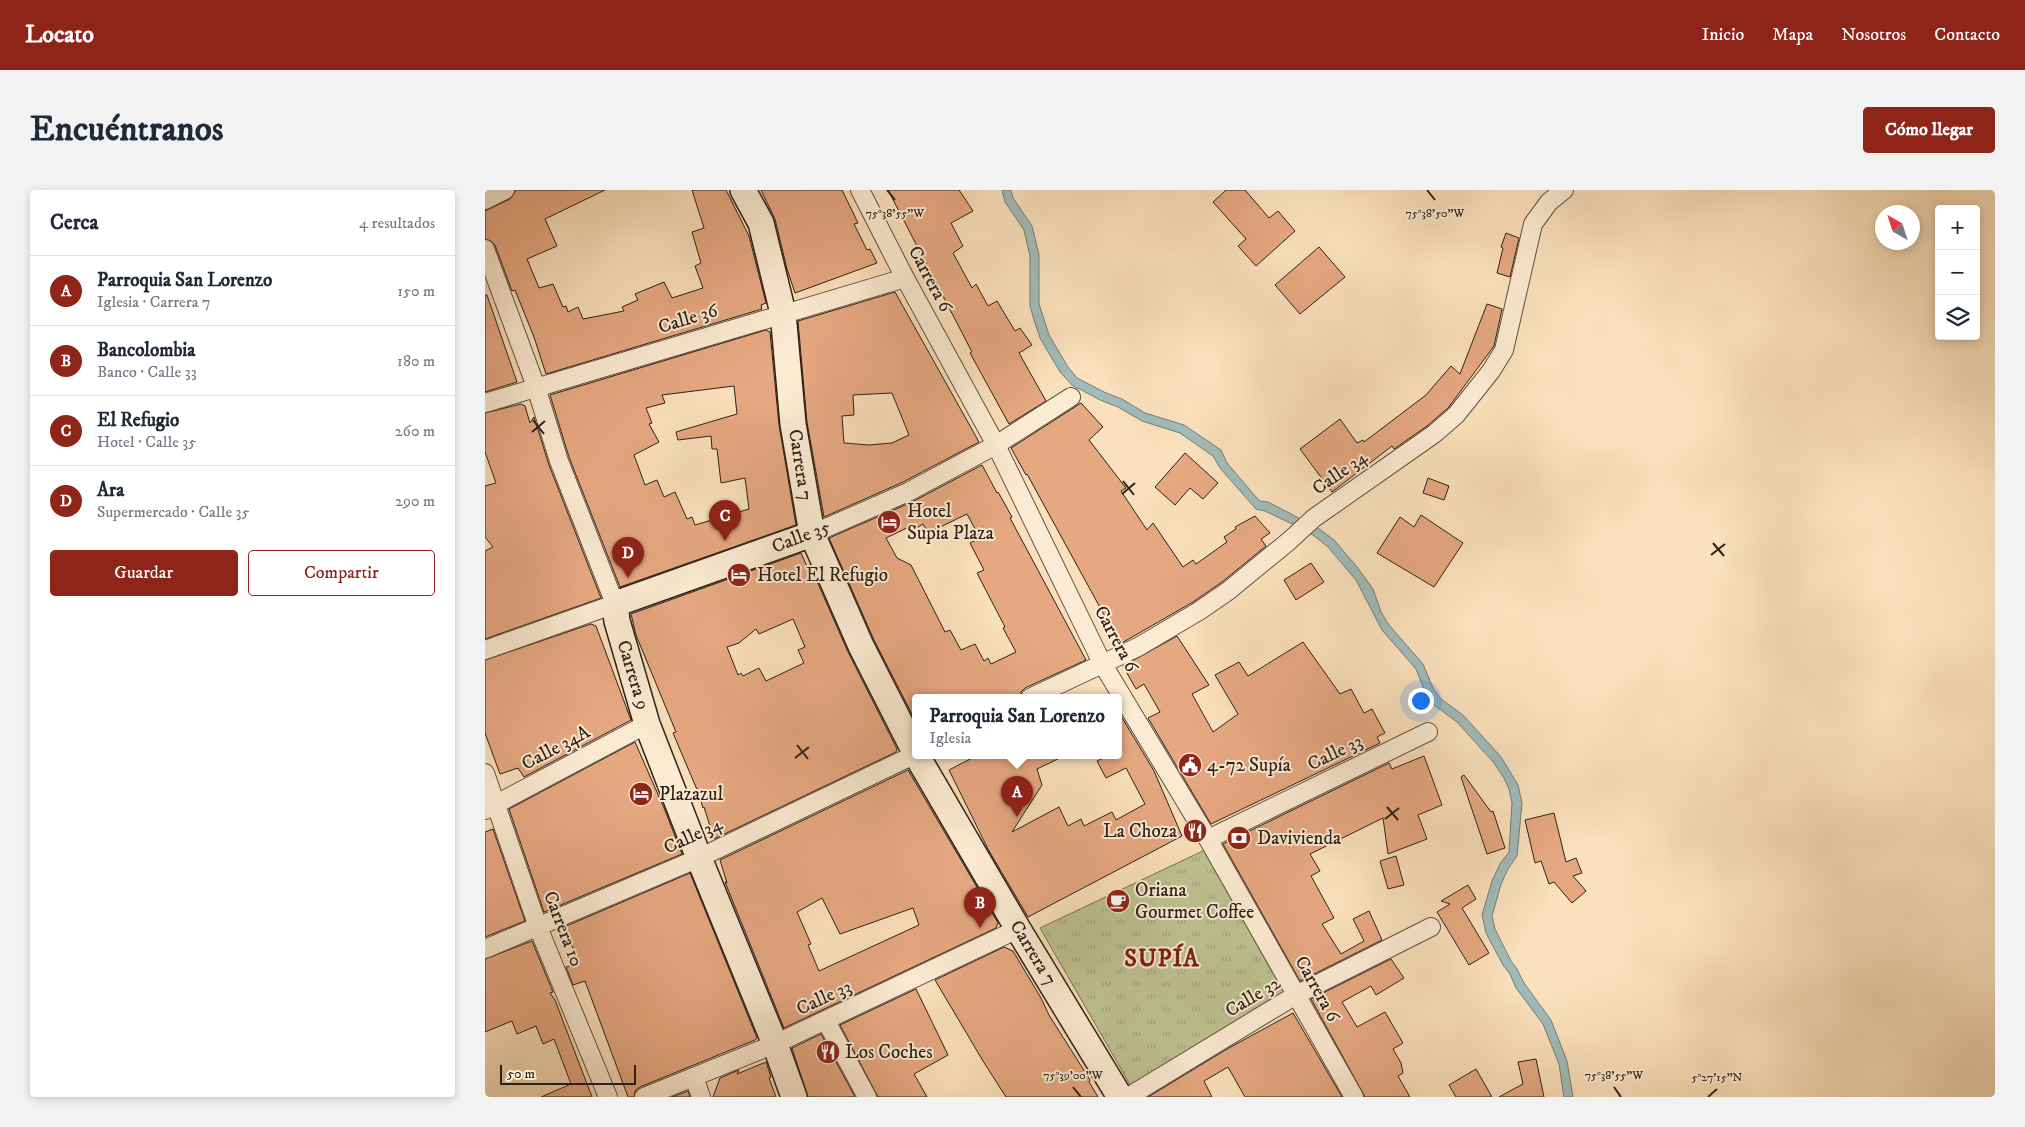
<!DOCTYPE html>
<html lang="es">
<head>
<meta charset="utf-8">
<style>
	:root { --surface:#fff; --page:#f2f2f3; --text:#1f2937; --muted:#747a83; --line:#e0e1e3; --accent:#8f2418 }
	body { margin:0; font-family:"IM FELL DW Pica",serif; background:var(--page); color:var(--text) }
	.controls { position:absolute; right:15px; top:15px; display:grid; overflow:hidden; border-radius:5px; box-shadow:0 2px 8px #0003 }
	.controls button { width:45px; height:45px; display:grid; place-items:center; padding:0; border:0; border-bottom:1px solid var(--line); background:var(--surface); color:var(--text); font:25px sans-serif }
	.compass { position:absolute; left:1390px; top:15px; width:45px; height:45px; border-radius:50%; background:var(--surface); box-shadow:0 2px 8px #0003; rotate:321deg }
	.scale { position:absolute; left:15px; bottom:12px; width:136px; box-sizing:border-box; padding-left:5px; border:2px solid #2e2018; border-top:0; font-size:14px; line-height:18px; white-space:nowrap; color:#2e2018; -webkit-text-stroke:4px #fcebd3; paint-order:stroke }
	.you { position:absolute; left:935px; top:510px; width:18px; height:18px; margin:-12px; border:4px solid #fff; border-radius:50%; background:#1a73e8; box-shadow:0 0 0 8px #1a73e833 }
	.badge { display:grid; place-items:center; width:32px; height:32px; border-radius:50%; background:var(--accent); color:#fff; font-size:16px; font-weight:700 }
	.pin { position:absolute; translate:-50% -41px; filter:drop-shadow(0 1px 2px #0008) }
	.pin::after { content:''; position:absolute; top:26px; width:18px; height:15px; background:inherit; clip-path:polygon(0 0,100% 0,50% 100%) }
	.popup { position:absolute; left:427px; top:504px; width:210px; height:65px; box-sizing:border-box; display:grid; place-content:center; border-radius:5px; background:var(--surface); filter:drop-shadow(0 1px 4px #0005); font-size:16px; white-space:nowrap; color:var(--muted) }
	.popup b { font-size:19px; color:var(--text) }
	.popup::after { content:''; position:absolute; left:50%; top:100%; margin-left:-10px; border:10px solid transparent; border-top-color:var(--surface) }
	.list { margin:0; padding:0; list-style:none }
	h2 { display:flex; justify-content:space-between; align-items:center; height:65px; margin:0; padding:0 20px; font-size:21px }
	h2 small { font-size:16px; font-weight:400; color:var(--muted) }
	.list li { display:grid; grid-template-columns:32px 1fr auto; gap:15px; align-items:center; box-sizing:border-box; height:70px; padding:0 20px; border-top:1px solid var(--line) }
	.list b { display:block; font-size:19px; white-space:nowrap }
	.list p { margin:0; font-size:16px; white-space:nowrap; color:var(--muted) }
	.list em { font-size:16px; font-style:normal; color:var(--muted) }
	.actions { display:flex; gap:10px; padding:15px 20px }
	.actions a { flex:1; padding:11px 0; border:1px solid var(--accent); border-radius:5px; text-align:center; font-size:18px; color:var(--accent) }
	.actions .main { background:var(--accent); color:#fff }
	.icon { flex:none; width:28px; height:28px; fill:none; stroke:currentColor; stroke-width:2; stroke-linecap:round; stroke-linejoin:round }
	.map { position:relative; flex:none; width:1510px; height:907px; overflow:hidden; border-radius:5px }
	header { display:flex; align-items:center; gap:30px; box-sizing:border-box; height:70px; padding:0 25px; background:var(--accent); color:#fff }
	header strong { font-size:24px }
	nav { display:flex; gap:28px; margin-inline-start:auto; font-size:18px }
	.intro { display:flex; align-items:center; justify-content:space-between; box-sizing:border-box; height:120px; padding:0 30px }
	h1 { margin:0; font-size:35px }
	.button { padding:12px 22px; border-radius:5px; background:var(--accent); color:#fff; font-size:18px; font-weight:700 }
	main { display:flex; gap:30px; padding:0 30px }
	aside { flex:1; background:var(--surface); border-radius:5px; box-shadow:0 2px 8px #0003 }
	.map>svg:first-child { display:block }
	.grass { fill:url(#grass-tufts); stroke:#767155 }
	.water { fill:#a1bbb9; stroke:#737d79 }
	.building { fill:#e6a881; stroke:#2e2018; fill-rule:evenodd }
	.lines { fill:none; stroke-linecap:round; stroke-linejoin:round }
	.minor-casing { stroke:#615041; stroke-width:20 }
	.secondary-casing { stroke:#2e2018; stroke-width:28 }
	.minor { stroke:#fcebd3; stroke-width:18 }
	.secondary { stroke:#fcebd3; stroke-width:25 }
	.ticks { fill:none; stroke:#2e2018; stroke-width:2 }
	.labels { text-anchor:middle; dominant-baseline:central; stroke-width:4; stroke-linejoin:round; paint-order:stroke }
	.street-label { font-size:19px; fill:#2e2018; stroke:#fcebd3 }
	.poi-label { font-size:19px; fill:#2e2018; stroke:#fcebd3; text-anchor:start }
	.district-label { font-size:24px; font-weight:bold; letter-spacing:1px; fill:#7a1f14; stroke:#fcebd3 }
	.ticks-label { font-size:12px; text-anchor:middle; fill:#2e2018; stroke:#fcebd3; stroke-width:4; stroke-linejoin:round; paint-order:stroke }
</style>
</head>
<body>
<header>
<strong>Locato</strong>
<nav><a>Inicio</a><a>Mapa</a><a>Nosotros</a><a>Contacto</a></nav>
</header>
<div class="intro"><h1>Encuéntranos</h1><a class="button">Cómo llegar</a></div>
<main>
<aside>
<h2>Cerca<small>4 resultados</small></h2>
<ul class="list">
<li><span class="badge">A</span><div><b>Parroquia San Lorenzo</b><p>Iglesia · Carrera 7</p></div><em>150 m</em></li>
<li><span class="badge">B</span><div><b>Bancolombia</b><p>Banco · Calle 33</p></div><em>180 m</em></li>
<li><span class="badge">C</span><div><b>El Refugio</b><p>Hotel · Calle 35</p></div><em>260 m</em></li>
<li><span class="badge">D</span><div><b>Ara</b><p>Supermercado · Calle 35</p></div><em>290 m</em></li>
</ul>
<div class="actions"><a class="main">Guardar</a><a>Compartir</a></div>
</aside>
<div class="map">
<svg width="1510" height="907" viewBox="0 0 1510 907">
	<defs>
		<pattern id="grass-tufts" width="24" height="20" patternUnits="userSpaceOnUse" patternTransform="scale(1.25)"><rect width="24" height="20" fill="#bdc292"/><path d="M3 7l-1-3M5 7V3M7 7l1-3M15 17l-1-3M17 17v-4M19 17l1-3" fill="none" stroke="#a3a67d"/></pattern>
	</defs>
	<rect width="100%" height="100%" fill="#fae0bc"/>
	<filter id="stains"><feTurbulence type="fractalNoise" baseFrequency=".004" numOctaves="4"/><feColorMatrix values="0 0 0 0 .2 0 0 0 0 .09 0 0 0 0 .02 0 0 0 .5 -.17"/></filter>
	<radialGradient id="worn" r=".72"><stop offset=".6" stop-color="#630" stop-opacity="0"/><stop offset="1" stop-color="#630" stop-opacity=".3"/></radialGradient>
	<path class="grass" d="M722,659L802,803L647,898L555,738Z"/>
	<path class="water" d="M517,0H526L528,8L547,36L554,65V114L564,145L583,177L592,188L619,202L637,209L660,223L699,235L736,260L742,273L771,307L775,311L783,312L833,338L849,350L872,377L888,399L896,422L904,435L938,474L948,498L956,509L978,525L1016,567L1033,595L1037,613L1032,666L1023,679L1016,694L1007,726L1010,739L1026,771L1032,779L1039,793L1066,830L1082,871L1088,907H1079L1074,874L1058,834L1031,798L1025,784L1018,775L1001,743L997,725L1007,691L1015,674L1024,662L1027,613L1024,599L1019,588L1009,573L972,532L949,515L940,502L931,479L897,440L871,390L843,357L828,345L803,332L780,321L771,319L735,278L728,266L695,243L657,231L633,217L615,210L587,195L575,182L555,148L549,130L545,116V66L539,40L520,12Z"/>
	<g class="building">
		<path d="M31,0H120L60,29L72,56L42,69L54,98L68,94L78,117L81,116L83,122L93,117L98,129L139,121L137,117L153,110L150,104L179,92L187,108L218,98L210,76L216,73L207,42L219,38L207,0H241L264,46L281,113L276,115L277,119L61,184L49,147L30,100L27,101L10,55L6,51L0,49V21L25,9Z"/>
		<path d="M276,0H357L373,33L369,34L382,60L385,59L392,73L310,103L302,79L290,29Z"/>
		<path d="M403,0H474L488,21L466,33L478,56L468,63L487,98L491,94L503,116L512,111L530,141L535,138L547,155L534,163L561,211L524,234L485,163L487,162Z"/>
		<path d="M741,0H760L784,28L793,21L810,41L771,76L753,56L761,49L728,12Z"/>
		<path d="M1021,43L1034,48L1025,87L1012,83L1018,58L1016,57Z"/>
		<path d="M834,57L860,87L815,124L790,95Z"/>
		<path d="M410,102L494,252L418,292L339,327L322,232L313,131ZM407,203L424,245L407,253L384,255L359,253L357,226L369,225L368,205Z"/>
		<path d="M0,105H2L32,192L0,202Z"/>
		<path d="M1002,114L1017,119L1009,156L963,218L942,236L909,259L907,256L847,302L815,259L855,229L872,253L878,250L879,252L941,205L966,176L975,184Z"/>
		<path d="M281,140L285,142L294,235L311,335L135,397L84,267L65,205ZM249,196L252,224L191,242L193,250L226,246L227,259H232L236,293L260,288L264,319L210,335L207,327L202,329L190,302L179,307L172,290L160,295L149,265L174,252L164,234L167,233L161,218L180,213L177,205Z"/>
		<path d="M596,213L618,237L604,250L641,298L636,301L662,340L668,333L698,377L708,370L711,374L742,352L739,347L751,339L750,337L770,326L785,343L776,349L781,356L737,392L708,412L635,454L542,284L541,285L526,258Z"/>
		<path d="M36,214L40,216L45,233L49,227L64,275L116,408L0,449V361L8,357L0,347V296L11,293L0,262V223Z"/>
		<path d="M700,263L733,293L718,309L705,298L690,315L670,297Z"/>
		<path d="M497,275L512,303L513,302L522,318L527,327L525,328L601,470L540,498L536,502L535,508H431V532L389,450L344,348L427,312ZM482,324L495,348L485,353L499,380L492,383L520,437L518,438L531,462L506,474L503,468L499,471L490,454L476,460L465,440L460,442L426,375L412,368L401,348L428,335L430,339L438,334L443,343Z"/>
		<path d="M943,288L964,296L959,310L938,303Z"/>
		<path d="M936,325L978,353L949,397L892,363L915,327L929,337Z"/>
		<path d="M316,363L325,383L327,380L363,462L412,559L411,562L229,649L219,617L218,618L213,602L188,543L191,542L151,445L146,424ZM308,429L320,457L313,460L319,473L281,491L274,478L258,486L256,483L253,485L242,457L254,453L271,439L274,444Z"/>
		<path d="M826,373L839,392L811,410L799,390Z"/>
		<path d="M106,434L111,436L146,530L39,587L33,578L15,584L0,543V470Z"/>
		<path d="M692,446L724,495L707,504L728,542L753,524L730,485L754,472L763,486L818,452L855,504L866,499L879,523L887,519L900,543L892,547L895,553L726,634L663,528L675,522L659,494L651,499L638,476Z"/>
		<path d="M633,521L669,581L697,646L543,727L503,659L464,580L491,566H579L552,579L557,595L527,642L574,617L583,636L596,629L599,636L627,622L631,630L660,614L641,578L621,588L612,571L623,566H633V560L637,558L633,552Z"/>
		<path d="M150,552L179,618L197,664L59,722L24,619Z"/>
		<path d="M939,566L957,615L933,625L942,649L903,664L898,628L825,664L835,681L826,686L849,728L837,734L856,764L879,751L868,729L884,721L897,750L815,791L738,654L904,573L907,579Z"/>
		<path d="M423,580L513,733L511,738L299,838L240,692L242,693L235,670ZM337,708L355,744L428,718L434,735L334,781L323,755L326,754L312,722Z"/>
		<path d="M979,585L1006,622L1008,621L1020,658L1002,664L976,587Z"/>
		<path d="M1069,623L1081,672L1091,668L1097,683L1088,686L1101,701L1087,713L1069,692L1064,694L1056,671L1050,673L1040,630Z"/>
		<path d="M8,639L40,731L0,747V642Z"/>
		<path d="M911,666L919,695L903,699L895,671Z"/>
		<path d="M205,683L272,848L270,850L155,897L150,901L149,907H143L100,791L88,795L81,777L94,773L79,737Z"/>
		<path d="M983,695L991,709L977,718L1004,763L984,775L952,722L965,714L956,711Z"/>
		<path d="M47,751L68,802L65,803L70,810L107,907H56L86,894L69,849L58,854L51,836L32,844L27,831L0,842V769Z"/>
		<path d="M519,757L528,761L556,808L564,825L605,890L604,892L613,907H521L498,871L450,790Z"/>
		<path d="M906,769L919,788L891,805L886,796L857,812L872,837L900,822L918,853L908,859L916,873L918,883L913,886L925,907H880L826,809Z"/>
		<path d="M431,799L463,865L429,884L442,907H393L355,835Z"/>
		<path d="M808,823L857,907H760L743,877L719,891L727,907H663L742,859Z"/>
		<path d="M336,844L370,907H323L307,858Z"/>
		<path d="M1051,869L1059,907H1014L1038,894L1033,872Z"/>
		<path d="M281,872L286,887L284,888L291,907H228L235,888L254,880L252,884Z"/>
		<path d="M991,879L1007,907H971L964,895Z"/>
		<path d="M203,901L205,907H187Z"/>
	</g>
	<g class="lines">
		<g class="minor-casing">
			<g id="minor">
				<path d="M375,0L420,88L511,255L617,473L723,649L869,907"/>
				<path d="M0,10L20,0"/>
				<path d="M0,59L51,197L74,271L130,414L0,460"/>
				<path d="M0,213L420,88"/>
				<path d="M327,344L423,302L511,255L586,207"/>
				<path d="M545,508L653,457L714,421L743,401L804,351L829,328L949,244L971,225L1006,181L1019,160L1048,34L1064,12L1079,0"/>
				<path d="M0,583L53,737L123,907"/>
				<path d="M0,620L162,534"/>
				<path d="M723,649L943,542"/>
				<path d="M0,759L214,668L431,564"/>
				<path d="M341,831L382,907"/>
				<path d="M209,887L216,907"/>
				<path d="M159,907L290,854L533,739"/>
				<path d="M643,907L811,805L946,737"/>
			</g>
		</g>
		<g class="secondary-casing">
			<g id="secondary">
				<path d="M258,0L276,33L298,123L308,234L327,344L376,456L431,564"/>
				<path d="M432,566L533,739L635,907"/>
				<path d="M309,907L290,854L214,668L162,534L132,431L130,414L327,344"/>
			</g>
		</g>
		<use href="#minor" class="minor"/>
		<use href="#secondary" class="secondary"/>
	</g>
	<path class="ticks" d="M402,0L410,10M942,0L950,10M48,230L59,244M47,242L60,231M638,291L649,305M637,304L650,293M1228,353L1239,366M1226,365L1240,354M312,555L323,569M310,568L324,557M902,617L913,630M900,629L914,618M588,897L596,907M1129,897L1136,907M1223,907L1232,899"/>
	<defs>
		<g id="hotel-disc" transform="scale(1.25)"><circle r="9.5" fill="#8f2418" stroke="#fcebd3"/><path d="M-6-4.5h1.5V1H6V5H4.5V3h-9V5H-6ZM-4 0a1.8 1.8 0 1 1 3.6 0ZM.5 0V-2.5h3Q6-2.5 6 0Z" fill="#fff"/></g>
		<g id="civic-disc" transform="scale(1.25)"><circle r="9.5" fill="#8f2418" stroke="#fcebd3"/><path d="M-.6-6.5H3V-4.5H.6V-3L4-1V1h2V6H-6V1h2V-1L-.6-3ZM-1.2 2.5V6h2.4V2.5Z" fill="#fff"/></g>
		<g id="restaurant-disc" transform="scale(1.25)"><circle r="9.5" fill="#8f2418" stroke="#fcebd3"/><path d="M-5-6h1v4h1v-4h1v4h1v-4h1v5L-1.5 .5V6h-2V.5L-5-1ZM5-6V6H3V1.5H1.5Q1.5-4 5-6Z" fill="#fff"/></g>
		<g id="bank-disc" transform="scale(1.25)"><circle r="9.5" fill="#8f2418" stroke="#fcebd3"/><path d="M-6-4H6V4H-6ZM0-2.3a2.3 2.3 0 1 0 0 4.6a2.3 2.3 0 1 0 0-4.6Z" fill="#fff"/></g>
		<g id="cafe-disc" transform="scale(1.25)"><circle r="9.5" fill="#8f2418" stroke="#fcebd3"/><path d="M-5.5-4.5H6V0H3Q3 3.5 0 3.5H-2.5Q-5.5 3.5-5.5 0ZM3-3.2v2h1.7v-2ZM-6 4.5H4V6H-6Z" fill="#fff"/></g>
	</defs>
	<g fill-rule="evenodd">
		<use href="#hotel-disc" x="404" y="332"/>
		<use href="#hotel-disc" x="254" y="385"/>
		<use href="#civic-disc" x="705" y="575"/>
		<use href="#hotel-disc" x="156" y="604"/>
		<use href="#restaurant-disc" x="710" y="641"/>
		<use href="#bank-disc" x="754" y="648"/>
		<use href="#cafe-disc" x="633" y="711"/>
		<use href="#restaurant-disc" x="343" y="862"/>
	</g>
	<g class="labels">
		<g class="street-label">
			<text transform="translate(445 89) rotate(62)">Carrera 6</text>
			<text transform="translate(203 129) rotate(-17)">Calle 36</text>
			<text transform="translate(315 275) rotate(81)">Carrera 7</text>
			<text transform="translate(855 283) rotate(-35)">Calle 34</text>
			<text transform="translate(316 347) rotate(-21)">Calle 35</text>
			<text transform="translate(631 449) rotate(62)">Carrera 6</text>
			<text transform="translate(148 485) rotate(73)">Carrera 9</text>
			<text transform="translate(71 558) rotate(-28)">Calle 34A</text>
			<text transform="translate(850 563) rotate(-26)">Calle 33</text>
			<text transform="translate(208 646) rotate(-25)">Calle 34</text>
			<text transform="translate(78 739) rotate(69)">Carrera 10</text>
			<text transform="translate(548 763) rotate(59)">Carrera 7</text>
			<text transform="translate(832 799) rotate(61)">Carrera 6</text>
			<text transform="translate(768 807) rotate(-31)">Calle 32</text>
			<text transform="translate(339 808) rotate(-25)">Calle 33</text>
		</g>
		<g class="poi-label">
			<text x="422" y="321">Hotel<tspan x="422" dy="22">Supia Plaza</tspan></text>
			<text x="272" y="385">Hotel El Refugio</text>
			<text x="722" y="575">4-72 Supía</text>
			<text x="174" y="604">Plazazul</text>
			<text x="692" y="641" text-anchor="end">La Choza</text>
			<text x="772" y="648">Davivienda</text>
			<text x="650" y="700">Oriana<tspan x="650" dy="22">Gourmet Coffee</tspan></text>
			<text x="360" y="862">Los Coches</text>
		</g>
		<g class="district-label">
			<text x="677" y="769">SUPÍA</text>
		</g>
	</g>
	<g class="ticks-label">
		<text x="950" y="27">75°38'50"W</text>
		<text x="410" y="27">75°38'55"W</text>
		<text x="588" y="889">75°39'00"W</text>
		<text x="1129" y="889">75°38'55"W</text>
		<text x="1232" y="891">5°27'15"N</text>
	</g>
	<rect width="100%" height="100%" filter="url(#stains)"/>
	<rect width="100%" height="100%" fill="url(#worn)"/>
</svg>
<div class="controls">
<button>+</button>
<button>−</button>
<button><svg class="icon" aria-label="layers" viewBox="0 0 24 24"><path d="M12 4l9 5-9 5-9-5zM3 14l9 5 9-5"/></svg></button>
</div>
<svg class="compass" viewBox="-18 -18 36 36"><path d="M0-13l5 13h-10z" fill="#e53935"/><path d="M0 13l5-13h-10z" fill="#747a83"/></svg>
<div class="scale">50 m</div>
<div class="you"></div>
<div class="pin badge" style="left:532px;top:627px">A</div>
<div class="popup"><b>Parroquia San Lorenzo</b>Iglesia</div>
<div class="pin badge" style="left:495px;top:738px">B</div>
<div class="pin badge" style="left:240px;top:351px">C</div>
<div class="pin badge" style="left:143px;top:388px">D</div>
</div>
</main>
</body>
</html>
